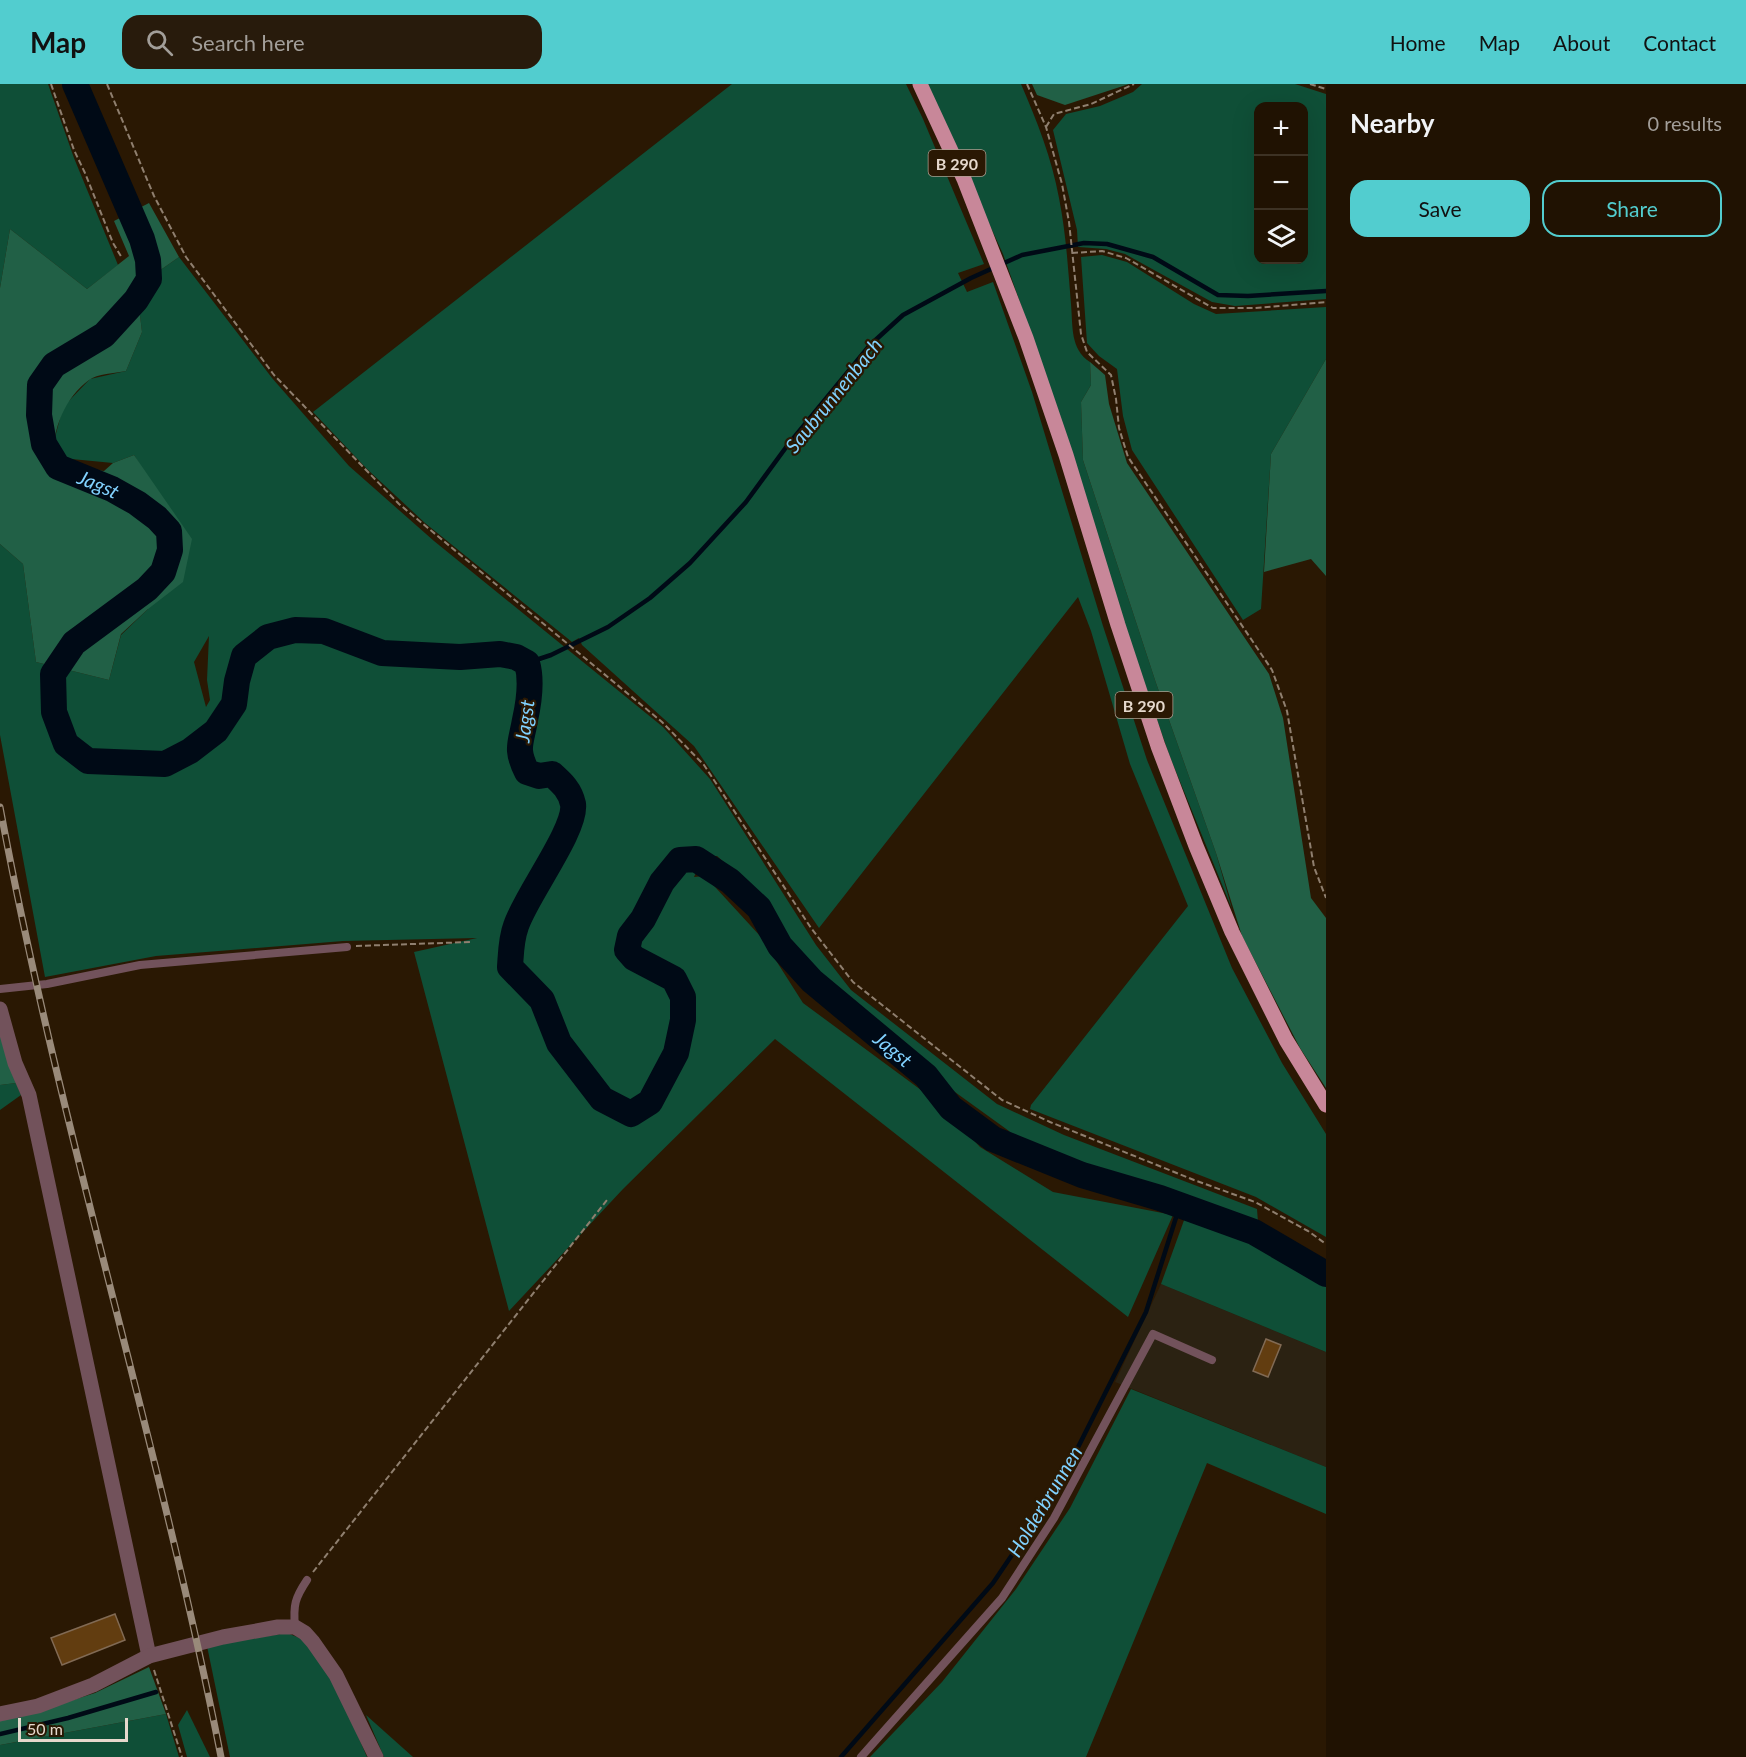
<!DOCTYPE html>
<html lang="en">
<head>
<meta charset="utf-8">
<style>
	:root { --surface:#201202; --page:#281b0c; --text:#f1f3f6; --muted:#a29e99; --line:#3d3224; --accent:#52cdcf }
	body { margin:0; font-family:Lato,sans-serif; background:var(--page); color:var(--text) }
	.controls { position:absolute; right:18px; top:18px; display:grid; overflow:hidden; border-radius:12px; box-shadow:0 6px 24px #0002 }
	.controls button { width:54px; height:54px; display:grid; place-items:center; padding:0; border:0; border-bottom:2px solid var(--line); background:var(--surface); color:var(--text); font:30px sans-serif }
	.scale { position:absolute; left:18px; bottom:15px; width:110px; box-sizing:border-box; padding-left:6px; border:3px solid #e5d8cc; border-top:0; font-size:16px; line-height:21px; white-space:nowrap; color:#e5d8cc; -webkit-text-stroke:4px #2a1803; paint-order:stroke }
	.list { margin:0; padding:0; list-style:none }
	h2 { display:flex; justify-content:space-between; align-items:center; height:78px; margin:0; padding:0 24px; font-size:26px }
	h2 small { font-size:20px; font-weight:400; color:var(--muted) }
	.actions { display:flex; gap:12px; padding:18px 24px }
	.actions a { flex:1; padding:14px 0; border:2px solid var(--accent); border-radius:18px; text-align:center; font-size:21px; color:var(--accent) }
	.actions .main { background:var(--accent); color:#111 }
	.icon { flex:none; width:33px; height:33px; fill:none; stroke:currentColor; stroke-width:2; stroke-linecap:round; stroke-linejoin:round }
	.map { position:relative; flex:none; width:1326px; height:1673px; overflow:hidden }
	header { display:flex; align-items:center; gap:36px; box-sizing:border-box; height:84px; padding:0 30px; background:var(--accent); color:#111 }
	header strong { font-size:28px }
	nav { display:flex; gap:33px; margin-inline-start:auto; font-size:21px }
	.search { width:420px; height:54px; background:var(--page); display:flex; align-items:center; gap:15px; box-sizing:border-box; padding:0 21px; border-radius:18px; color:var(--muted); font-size:22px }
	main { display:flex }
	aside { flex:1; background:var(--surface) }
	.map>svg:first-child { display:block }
	.industrial { fill:#2b2212 }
	.green { fill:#0f4f37; fill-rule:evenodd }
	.forest { fill:#216046 }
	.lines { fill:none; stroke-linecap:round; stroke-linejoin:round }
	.stream { stroke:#000a16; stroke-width:4.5 }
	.river { stroke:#000a16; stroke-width:26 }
	.building { fill:#623d10; stroke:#816a54; stroke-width:1.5 }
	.path { stroke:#8f7f6f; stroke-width:2; stroke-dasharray:6 3; stroke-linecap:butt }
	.service { stroke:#72525b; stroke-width:8 }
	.minor { stroke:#72525b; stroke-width:15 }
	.primary { stroke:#c88799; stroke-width:15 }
	.rail-casing { stroke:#998a7a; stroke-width:7 }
	.rail { stroke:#2a1803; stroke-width:4.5; stroke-dasharray:14; stroke-linecap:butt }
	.labels { text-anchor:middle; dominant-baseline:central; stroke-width:4.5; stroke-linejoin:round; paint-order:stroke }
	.shield { fill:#2a1803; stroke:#ad9e90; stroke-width:1.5 }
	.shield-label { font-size:16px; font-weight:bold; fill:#e5d8cc }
	.water-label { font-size:20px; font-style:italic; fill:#81d2ff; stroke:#2a1803 }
</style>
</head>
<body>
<header>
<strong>Map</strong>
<div class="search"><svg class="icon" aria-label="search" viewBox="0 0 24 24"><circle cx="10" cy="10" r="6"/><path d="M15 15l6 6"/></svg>Search here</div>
<nav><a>Home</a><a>Map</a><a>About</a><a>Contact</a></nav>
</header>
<main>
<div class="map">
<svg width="1326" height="1673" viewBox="0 0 1326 1673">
	<rect width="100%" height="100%" fill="#2a1803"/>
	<path class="industrial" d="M1161,1200L1326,1268V1383L1115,1298Z"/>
	<g class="green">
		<path d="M0,0H48L74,74L118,181L87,205L10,145L0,204Z"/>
		<path d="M732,0H906L923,35L984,180L958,189L967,208L993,198L1032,308L1103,542L1147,676L1232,884L1282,979L1326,1050V1153L1256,1113L1030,1025L1031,1021L1188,822L1130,680L1091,547L1078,513L819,844L694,662L582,561L579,554L572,558L425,439L367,385L313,328Z"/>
		<path d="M925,0H1021C1037,37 1052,75 1059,114C1066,149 1068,184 1071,220C1073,242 1070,265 1090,278L1091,301L1081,318L1083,376L1156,599L1216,769L1232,825L1170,673L1120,530L1060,332L1003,170Z"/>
		<path d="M1142,0H1295L1326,10V215L1235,222L1212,218L1125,170L1106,165L1078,163L1077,146L1053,46L1066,30L1100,22L1133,8ZM1304,22V176H1258V22Z"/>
		<path d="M1102,171L1127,178L1194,220L1216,230L1326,223V275L1271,370L1261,525L1243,536L1132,366L1123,332L1117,285L1099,272L1087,259L1081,173Z"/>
		<path d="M179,173L272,294L349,382L434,457L663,643L710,695L816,861L851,906L997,1020L1064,1051L1257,1125L1258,1138L1139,1097L1020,1062L1009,1047L948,1003L883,945L815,890L758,817L745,797L717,772L703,773L694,793L705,792L761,853L803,919L940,1020L980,1063L1053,1108L1173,1131L1128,1233L775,955L623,1105L509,1227L414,868L477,854L343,857L156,872L45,893L0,651V460L23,480L36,578L109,596L121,551L148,525V394L134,371L113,379L61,374L53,361L63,323L90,295L126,287L142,248L139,223L159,187ZM209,552L207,596L210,616L206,623L194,578Z"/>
		<path d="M16,999L21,1011L0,1026V1001Z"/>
		<path d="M1187,1128L1253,1152L1326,1199V1268L1161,1200Z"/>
		<path d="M1131,1305L1326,1383V1430L1207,1379L1086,1673H870L942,1598L1016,1505L1070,1424Z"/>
		<path d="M287,1549L312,1559L340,1610L367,1673H230L207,1562Z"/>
		<path d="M187,1626L210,1673H187L178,1641Z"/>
		<path d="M166,1630L179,1673H0V1661Z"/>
		<path d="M366,1631L413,1673H384Z"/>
	</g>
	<g class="forest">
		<path d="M1032,0H1129L1065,21L1037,11Z"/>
		<path d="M149,119L179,173L159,187L139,223L142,248L126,287C115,289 97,290 89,296C63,315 51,350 53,381L104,387L113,379L134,371L192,455L183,498L148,525L121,550L109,596L36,578L23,480L0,460V204L10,145L87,205L129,172L114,137Z"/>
		<path d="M1326,275V492L1311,475L1264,488L1271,370Z"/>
		<path d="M1090,278L1105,291L1109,320L1127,379L1269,590L1283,634L1311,814L1326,834V1004L1300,964L1242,852L1216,769L1156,599L1083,376L1081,318L1091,301Z"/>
		<path d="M0,948L16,999L0,1001Z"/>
		<path d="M149,1583L166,1630L0,1661V1636L39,1627L95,1609Z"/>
	</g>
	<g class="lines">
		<g class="stream">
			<path d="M527,579L551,571L608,543L650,514L690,479L746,418L787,362L870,261L903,231L971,194L1022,171L1084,159L1107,160L1153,173L1218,211L1248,212L1326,207"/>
			<path d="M0,1650L68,1634L156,1608"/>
			<path d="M841,1673L993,1499L1058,1403L1146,1228L1180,1121"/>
		</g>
		<path class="river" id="s1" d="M75,0L142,155L148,176L149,195L136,216L104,251L54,281L40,301L39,331L44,360L58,383L112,405L137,419L157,434L169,447L170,466L163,488L147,505L74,559L53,590L54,628L66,660L88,677L165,680L190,667L216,647L234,620L237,597L244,572L268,553L295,546L324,547L382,569L460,573L500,570L516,573L527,579C532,596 529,618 525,636C521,660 515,664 527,688L539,692L552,690C562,699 570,706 573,720C577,745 525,813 516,842C511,855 511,869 510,883L542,916L559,959L602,1015L631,1030L650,1018L676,969L683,936V913L674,895L634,874L627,866L630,852L643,835L662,798L680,776L696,775L730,797L759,824L780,862L812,897L926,992L951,1024L993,1055L1082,1091L1160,1114L1254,1148L1326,1190"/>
	</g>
	<g class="building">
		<path d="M1266,1255L1281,1261L1268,1293L1253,1287Z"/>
		<path d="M115,1530L125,1556L62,1581L51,1554Z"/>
	</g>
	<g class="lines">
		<g class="path">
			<path d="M51,0L74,66L85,89L113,159L122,174"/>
			<path d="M107,0L154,112L186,173L274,291L399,420L662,638L704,681L811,844L853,898L1002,1016L1050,1038L1194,1096L1255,1118L1308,1147L1326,1160"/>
			<path d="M1027,0L1046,43L1062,100L1069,138L1081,250L1087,268L1111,291L1116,315L1119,344L1128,373L1272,586L1287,627L1314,783L1326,814"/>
			<path d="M1310,0L1326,5"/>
			<path d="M1046,43L1054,30L1091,20L1134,0"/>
			<path d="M1072,169L1102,167L1126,174L1213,224H1255L1326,218"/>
			<path d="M356,862L470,858"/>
			<path d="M313,1488L607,1116"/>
			<path d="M154,1586L182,1673"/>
		</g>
		<g class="service">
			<path d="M0,905L47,900L140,881L347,863"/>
			<path d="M295,1543C293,1521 295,1514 307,1496"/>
			<path d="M861,1673L1002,1514L1054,1434L1153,1250L1212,1276"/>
		</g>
		<g class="minor">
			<path d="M0,925L15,979L29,1011L149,1572"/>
			<path d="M0,1630L38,1622L93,1601L149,1572L223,1553L278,1543H295L305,1549L313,1558L336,1591L376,1673"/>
		</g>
		<path class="primary" d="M920,0L964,95L1026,254L1066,371L1118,541L1158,662L1196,762L1232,848L1286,956L1326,1021"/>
		<g class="rail-casing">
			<path id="rail" d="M0,723C59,1043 158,1354 221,1673"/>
		</g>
		<use href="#rail" class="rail"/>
	</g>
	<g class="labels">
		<g class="shield">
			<rect x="928.5" y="66" width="57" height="26" rx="4.5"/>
			<rect x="1115.5" y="608" width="57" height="26" rx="4.5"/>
		</g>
		<g class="shield-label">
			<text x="957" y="79">B 290</text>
			<text x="1144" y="621">B 290</text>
		</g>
		<g class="water-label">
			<text transform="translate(833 311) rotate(-51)">Saubrunnenbach</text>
			<text stroke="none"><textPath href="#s1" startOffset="495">Jagst</textPath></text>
			<text transform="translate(524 637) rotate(-83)">Jagst</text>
			<text stroke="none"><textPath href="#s1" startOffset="2547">Jagst</textPath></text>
			<text transform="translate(1044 1417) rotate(-59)">Holderbrunnen</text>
		</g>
	</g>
</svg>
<div class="controls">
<button>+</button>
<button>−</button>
<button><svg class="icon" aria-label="layers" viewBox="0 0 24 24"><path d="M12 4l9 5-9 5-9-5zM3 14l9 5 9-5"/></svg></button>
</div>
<div class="scale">50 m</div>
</div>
<aside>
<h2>Nearby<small>0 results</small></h2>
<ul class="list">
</ul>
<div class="actions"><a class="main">Save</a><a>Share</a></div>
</aside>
</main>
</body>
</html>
